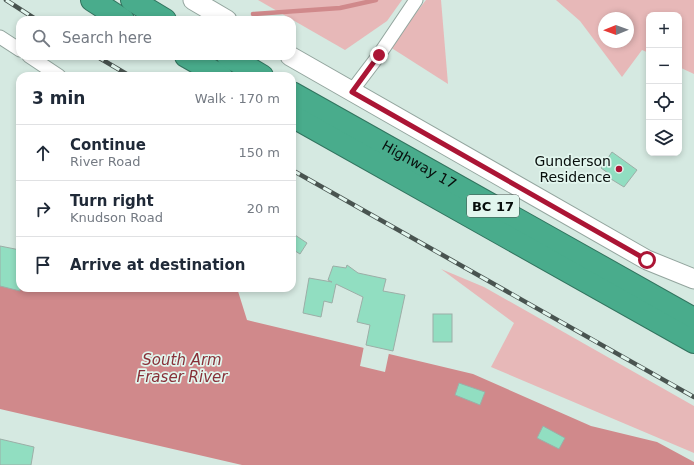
<!DOCTYPE html>
<html lang="en">
<head>
<meta charset="utf-8">
<style>
	:root { --surface:#fff; --page:#f2f2f3; --text:#1f2937; --muted:#747a83; --line:#e0e1e3 }
	body { margin:0; font-family:"DejaVu Sans",sans-serif; background:var(--page); color:var(--text) }
	.controls { position:absolute; right:12px; top:12px; display:grid; overflow:hidden; border-radius:8px; box-shadow:0 2px 6px #0003 }
	.controls button { width:36px; height:36px; display:grid; place-items:center; padding:0; border:0; border-bottom:1px solid var(--line); background:var(--surface); color:var(--text); font:20px sans-serif }
	.compass { position:absolute; left:598px; top:12px; width:36px; height:36px; border-radius:50%; background:var(--surface); box-shadow:0 2px 6px #0003; rotate:269deg }
	.stop { position:absolute; width:12px; height:12px; margin:-9px; border:3px solid #ab1535; border-radius:50%; background:#fff }
	.stop.end { background:#ab1535; border-color:#fff; box-shadow:0 1px 4px #0008 }
	.list { margin:0; padding:0; list-style:none }
	h2 { display:flex; justify-content:space-between; align-items:center; height:52px; margin:0; padding:0 16px; font-size:17px }
	h2 small { font-size:13px; font-weight:400; color:var(--muted) }
	.list li { display:grid; grid-template-columns:26px 1fr auto; gap:12px; align-items:center; box-sizing:border-box; height:56px; padding:0 16px; border-top:1px solid var(--line) }
	.list b { display:block; font-size:15px; white-space:nowrap }
	.list p { margin:0; font-size:13px; white-space:nowrap; color:var(--muted) }
	.list em { font-size:13px; font-style:normal; color:var(--muted) }
	.icon { flex:none; width:22px; height:22px; fill:none; stroke:currentColor; stroke-width:2; stroke-linecap:round; stroke-linejoin:round }
	.map { position:relative; flex:none; width:694px; height:465px; overflow:hidden }
	.search { position:absolute; background:var(--surface); box-shadow:0 2px 6px #0003; left:16px; top:16px; width:280px; height:44px; display:flex; align-items:center; gap:10px; box-sizing:border-box; padding:0 14px; border-radius:12px; color:var(--muted); font-size:15px }
	.panel { position:absolute; background:var(--surface); box-shadow:0 2px 6px #0003; left:16px; top:72px; width:280px; height:220px; border-radius:12px }
	.map>svg:first-child { display:block }
	.green { fill:#e7b8b8; fill-rule:evenodd }
	.water { fill:#d0898b }
	.pier { fill:#d5e9e1 }
	.lines { fill:none; stroke-linecap:round; stroke-linejoin:round }
	.stream { stroke:#d0898b; stroke-width:4.5 }
	.building { fill:#91dec1; stroke:#9caea7 }
	.street-casing { stroke:#93a59e; stroke-width:15 }
	.secondary-casing { stroke:#93a59e; stroke-width:21 }
	.highway-casing { stroke:#32745f; stroke-width:24 }
	.street { stroke:#fff; stroke-width:13 }
	.secondary { stroke:#fff; stroke-width:19 }
	.highway { stroke:#49ac8c; stroke-width:22 }
	.rail-casing { stroke:#495450; stroke-width:4.5 }
	.rail { stroke:#e2f6ee; stroke-width:3; stroke-dasharray:9; stroke-linecap:butt }
	.route { stroke:#ab1535; stroke-width:5 }
	.poi-dot { fill:#ab1535; stroke:#e2f6ee; stroke-width:1.5 }
	.labels { text-anchor:middle; dominant-baseline:central; stroke-width:3.5; stroke-linejoin:round; paint-order:stroke }
	.shield { fill:#e2f6ee; stroke:#49534f; stroke-width:1 }
	.shield-label { font-size:13px; font-weight:bold; fill:#070d0b }
	.poi-label { font-size:14px; fill:#070d0b; stroke:#e2f6ee; text-anchor:end }
	.street-label { font-size:14px; fill:#070d0b; stroke:#e2f6ee }
	.water-label { font-size:15px; font-style:italic; fill:#873139; stroke:#e2f6ee }
</style>
</head>
<body>
<div class="map">
<svg width="694" height="465" viewBox="0 0 694 465">
	<rect width="100%" height="100%" fill="#d5e9e1"/>
	<g class="green">
		<path d="M258,0H402L387,21L345,50Z"/>
		<path d="M426,0H441L448,84L390,47Z"/>
		<path d="M556,0H694V74L679,67V15H649V53L642,50L622,77L580,21ZM604,18H628V42H604Z"/>
		<path d="M441,269L484,287L694,406V453L491,367L514,323Z"/>
	</g>
	<path class="water" d="M0,256L20,288H237L247,320L473,374L591,426L657,442L694,462V465H242L0,409Z"/>
	<path class="pier" d="M364,346L395,353H389L385,372L360,366Z"/>
	<g class="lines">
		<path class="stream" d="M253,14L340,8L376,0"/>
	</g>
	<g class="building">
		<path d="M612,152L637,170L624,187L606,176L608,173L601,168Z"/>
		<path d="M292,233L307,243L300,254L292,249Z"/>
		<path d="M0,246L20,250V291L0,286Z"/>
		<path d="M347,265L358,273L386,279L383,291L405,295L393,351L366,345L370,325L357,322L363,297L336,284L332,303L324,301L321,317L303,313L309,278L332,282L328,280L333,266L346,268Z"/>
		<rect x="433" y="314" width="19" height="28"/>
		<path d="M459,383L485,392L480,405L455,395Z"/>
		<path d="M543,426L565,438L559,449L537,438Z"/>
		<path d="M0,439L34,447L31,465H0Z"/>
	</g>
	<g class="lines">
		<g class="street-casing">
			<g id="street">
				<path d="M0,37L20,50"/>
				<path d="M29,56L59,76"/>
				<path d="M351,92L379,55L416,0"/>
			</g>
		</g>
		<g class="secondary-casing">
			<g id="secondary">
				<path d="M193,0L227,20"/>
				<path d="M290,56L647,260L694,279"/>
			</g>
		</g>
		<g class="highway-casing">
			<g id="highway">
				<path d="M92,0L123,20"/>
				<path d="M132,0L165,20"/>
				<path d="M186,56L221,76"/>
				<path d="M228,56L262,76"/>
				<path id="s1" d="M292,93L694,319"/>
				<path d="M292,116L694,342"/>
			</g>
		</g>
		<use href="#street" class="street"/>
		<use href="#secondary" class="secondary"/>
		<use href="#highway" class="highway"/>
		<g class="rail-casing">
			<g id="rail">
				<path d="M6,0L37,20"/>
				<path d="M96,56L130,76"/>
				<path d="M292,170L694,397"/>
			</g>
		</g>
		<use href="#rail" class="rail"/>
	</g>
	<g class="lines">
		<path class="route" d="M379,55L352,92L647,260"/>
	</g>
	<circle class="poi-dot" cx="619" cy="169" r="4"/>
	<g class="labels">
		<rect class="shield" x="467" y="195" width="52" height="22" rx="3"/>
		<g class="shield-label">
			<text x="493" y="206">BC 17</text>
		</g>
		<g class="poi-label">
			<text x="611" y="161">Gunderson<tspan x="611" dy="16">Residence</tspan></text>
		</g>
		<g class="street-label">
			<text stroke="none"><textPath href="#s1" startOffset="146">Highway 17</textPath></text>
		</g>
		<g class="water-label">
			<text x="182" y="360">South Arm<tspan x="182" dy="17">Fraser River</tspan></text>
		</g>
	</g>
</svg>
<div class="controls">
<button>+</button>
<button>−</button>
<button><svg class="icon" aria-label="locate" viewBox="0 0 24 24"><circle cx="12" cy="12" r="6"/><path d="M12 2v4M12 18v4M2 12h4M18 12h4"/></svg></button>
<button><svg class="icon" aria-label="layers" viewBox="0 0 24 24"><path d="M12 4l9 5-9 5-9-5zM3 14l9 5 9-5"/></svg></button>
</div>
<svg class="compass" viewBox="-18 -18 36 36"><path d="M0-13l5 13h-10z" fill="#e53935"/><path d="M0 13l5-13h-10z" fill="#747a83"/></svg>
<div class="stop" style="left:647px;top:260px"></div>
<div class="stop end" style="left:379px;top:55px"></div>
<div class="search"><svg class="icon" aria-label="search" viewBox="0 0 24 24"><circle cx="10" cy="10" r="6"/><path d="M15 15l6 6"/></svg>Search here</div>
<section class="panel">
<h2>3 min<small>Walk · 170 m</small></h2>
<ul class="list">
<li><svg class="icon" aria-label="ahead" viewBox="0 0 24 24"><path d="M12 20V5M6 11l6-6 6 6"/></svg><div><b>Continue</b><p>River Road</p></div><em>150 m</em></li>
<li><svg class="icon" aria-label="right" viewBox="0 0 24 24"><path d="M7 20v-9h11M14 6l5 5-5 5"/></svg><div><b>Turn right</b><p>Knudson Road</p></div><em>20 m</em></li>
<li><svg class="icon" aria-label="arrive" viewBox="0 0 24 24"><path d="M6 21V4h12l-3 4 3 4H6"/></svg><div><b>Arrive at destination</b></div></li>
</ul>
</section>
</div>
</body>
</html>
